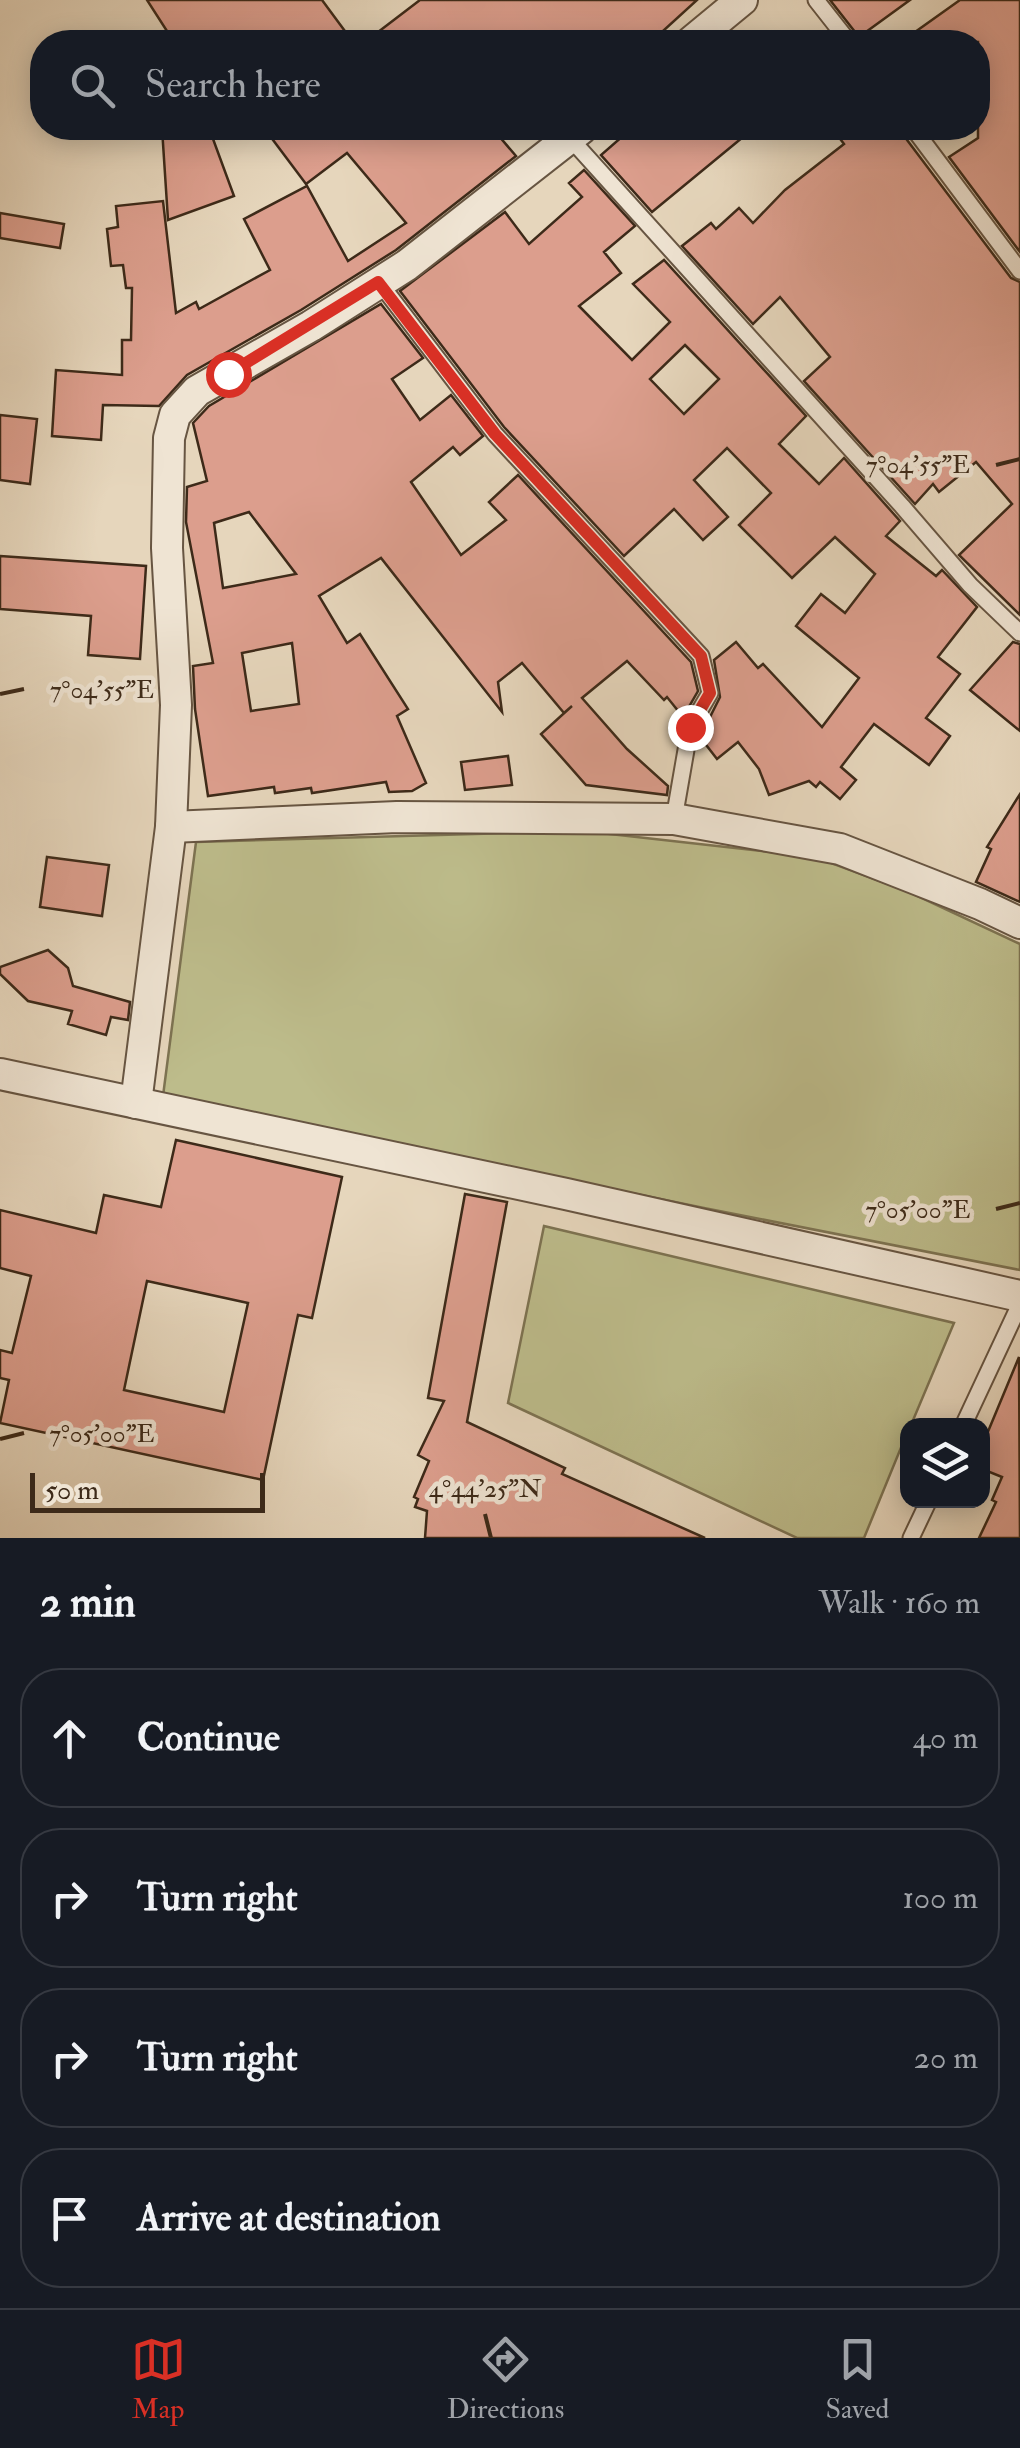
<!DOCTYPE html>
<html lang="en">
<head>
<meta charset="utf-8">
<style>
	:root { --surface:#171b24; --page:#242831; --text:#f1f3f6; --muted:#9ea1a6; --line:#363941; --accent:#d93025 }
	body { margin:0; font-family:"IM FELL Double Pica",serif; background:var(--page); color:var(--text) }
	.controls { position:absolute; right:30px; bottom:30px; display:grid; overflow:hidden; border-radius:20px; box-shadow:0 5px 25px #0003 }
	.controls button { width:90px; height:90px; display:grid; place-items:center; padding:0; border:0; border-bottom:2px solid var(--line); background:var(--surface); color:var(--text); font:50px sans-serif }
	.scale { position:absolute; left:30px; bottom:25px; width:235px; box-sizing:border-box; padding-left:10px; border:5px solid #3d2a19; border-top:0; font-size:28px; line-height:35px; white-space:nowrap; color:#3d2a19; -webkit-text-stroke:8px #efe4d3; paint-order:stroke }
	.stop { position:absolute; width:30px; height:30px; margin:-22px; border:8px solid #d93025; border-radius:50%; background:#fff }
	.stop.end { background:#d93025; border-color:#fff; box-shadow:0 2px 10px #0008 }
	.list { margin:0; padding:0; list-style:none }
	h2 { display:flex; justify-content:space-between; align-items:center; height:130px; margin:0; padding:0 40px; font-size:42px }
	h2 small { font-size:32px; font-weight:400; color:var(--muted) }
	.list li { display:grid; grid-template-columns:65px 1fr auto; gap:30px; align-items:center; box-sizing:border-box; height:140px; margin:0 20px 20px; padding:0 20px; border:2px solid var(--line); border-radius:40px }
	.list b { display:block; font-size:38px; white-space:nowrap }
	.list em { font-size:32px; font-style:normal; color:var(--muted) }
	.icon { flex:none; width:55px; height:55px; fill:none; stroke:currentColor; stroke-width:2; stroke-linecap:round; stroke-linejoin:round }
	.map { position:relative; flex:none; width:1020px; height:1538px; overflow:hidden }
	.search { position:absolute; background:var(--surface); box-shadow:0 5px 25px #0003; left:30px; right:30px; top:30px; height:110px; display:flex; align-items:center; gap:25px; box-sizing:border-box; padding:0 35px; border-radius:40px; color:var(--muted); font-size:38px }
	.sheet { height:770px; background:var(--surface) }
	nav { display:flex; justify-content:space-around; align-items:center; box-sizing:border-box; height:140px; border-top:2px solid var(--line); background:var(--surface); font-size:28px; color:var(--muted) }
	nav a { display:grid; justify-items:center; gap:5px }
	nav .on { color:var(--accent) }
	.map>svg:first-child { display:block }
	.green { fill:#bdbc8b; stroke:#7d7352; stroke-width:2.5 }
	.building { fill:#dc9e8d; stroke:#3d2a19; stroke-width:2.5; fill-rule:evenodd }
	.lines { fill:none; stroke-linecap:round; stroke-linejoin:round }
	.service-casing { stroke:#675542; stroke-width:19 }
	.minor-casing { stroke:#675542; stroke-width:34 }
	.service { stroke:#efe4d3; stroke-width:15 }
	.minor { stroke:#efe4d3; stroke-width:30 }
	.route { stroke:#d93025; stroke-width:12 }
	.ticks { fill:none; stroke:#3d2a19; stroke-width:4 }
	.ticks-label { font-size:25px; text-anchor:middle; fill:#3d2a19; stroke:#efe4d3; stroke-width:9; stroke-linejoin:round; paint-order:stroke }
</style>
</head>
<body>
<div class="map">
<svg width="1020" height="1538" viewBox="0 0 1020 1538">
	<rect width="100%" height="100%" fill="#e6d6bc"/>
	<filter id="stains"><feTurbulence type="fractalNoise" baseFrequency=".002" numOctaves="4"/><feColorMatrix values="0 0 0 0 .2 0 0 0 0 .09 0 0 0 0 .02 0 0 0 .5 -.17"/></filter>
	<radialGradient id="worn" r=".72"><stop offset=".6" stop-color="#630" stop-opacity="0"/><stop offset="1" stop-color="#630" stop-opacity=".3"/></radialGradient>
	<g class="green">
		<path d="M583,831L815,857L907,891L1020,944V1270L704,1208L163,1096L196,842Z"/>
		<path d="M544,1226L954,1323L911,1425L908,1426L907,1433L864,1538H797L508,1403Z"/>
	</g>
	<g class="building">
		<path d="M147,0H322L353,42H174Z"/>
		<path d="M420,0H697L651,42H365Z"/>
		<path d="M830,0H910L859,37Z"/>
		<path d="M960,0H1020V252L949,157L978,138V42H901Z"/>
		<path d="M162,128H209L234,196L168,220Z"/>
		<path d="M264,128H492L516,156L396,250L301,310L187,375L159,406L103,405L101,440L52,436L56,370L122,375V340H131L132,288H126L123,265L111,266L107,229L118,227L116,206L163,201L176,313L196,302L199,309L270,270L244,219L307,186L348,261L406,223L347,153L306,184Z"/>
		<path d="M632,128H754L652,212L601,155Z"/>
		<path d="M832,128H898L1011,278L1020,282V615L959,555L1012,504L976,462L939,492L933,484L915,504L804,381L830,357L780,297L753,324L682,246L711,223L716,229L739,208L753,223L785,190L844,144Z"/>
		<path d="M584,170L635,226L604,252L621,273L579,306L632,360L670,322L633,284L664,260L806,416L779,444L819,484L844,458L900,521L886,536L936,576L942,570L977,607L938,657L960,674L926,718L950,736L929,765L874,724L841,767L856,780L840,799L820,782L816,787L809,781L769,795L759,769L738,742L717,759L700,737L720,697L714,660L736,642L758,668L763,664L822,727L859,678L796,626L821,594L845,613L875,574L835,537L792,578L739,525L771,493L727,448L694,480L728,517L703,540L674,509L624,556L504,427L400,291L505,212L529,244L582,197L569,183ZM685,345L719,379L684,414L650,379Z"/>
		<path d="M0,213L64,224L60,248L0,238Z"/>
		<path d="M381,304L423,358L392,379L420,420L451,395L483,436L460,455L453,447L411,482L461,555L506,520L489,502L518,475L691,662L698,691L683,717L667,697L664,700L627,661L582,698L627,749L668,786L667,795L586,785L541,734L572,706L564,713L522,663L498,682L502,712L381,558L319,596L347,643L360,634L408,709L397,716L426,783L412,791L389,792L386,782L312,793L311,788L275,793L274,787L208,796L195,709L193,666L213,663L186,522L187,487L207,481L193,423L209,406ZM249,512L296,574L223,588L214,523ZM292,643L299,704L251,711L242,653Z"/>
		<path d="M0,415L37,419L30,484L0,480Z"/>
		<path d="M0,556L146,566L140,659L88,655L91,616L0,609Z"/>
		<path d="M1013,642L1020,644V731L970,690Z"/>
		<path d="M508,756L512,785L465,790L461,762Z"/>
		<path d="M1020,794V902L976,882L991,849L987,847Z"/>
		<path d="M47,857L109,865L102,916L40,907Z"/>
		<path d="M48,950L68,968L73,986L130,1002L128,1020L111,1017L106,1035L68,1024L72,1011L28,1001L0,974V967Z"/>
		<path d="M176,1140L342,1177L312,1318L298,1315L263,1480L0,1423L9,1380L0,1378V1350L12,1353L31,1276L0,1268V1210L96,1233L104,1195L161,1207ZM147,1281L248,1303L224,1412L124,1390Z"/>
		<path d="M465,1194L507,1202L467,1422L565,1468L562,1474L705,1538H425L427,1511L415,1507L418,1499L414,1497L429,1461L418,1455L444,1401L428,1398Z"/>
		<path d="M1019,1357L1020,1538H979L996,1502L992,1500L1002,1477L982,1469V1446Z"/>
	</g>
	<g class="lines">
		<g class="service-casing">
			<g id="service">
				<path d="M816,0L849,42"/>
				<path d="M913,128L1020,271"/>
				<path d="M569,137L902,506L970,585L1020,633"/>
				<path d="M379,282L495,434L701,656L710,693L690,727L674,819"/>
				<path d="M963,1426L1020,1304"/>
				<path d="M911,1538L929,1500"/>
			</g>
		</g>
		<g class="minor-casing">
			<g id="minor">
				<path d="M691,42L742,0"/>
				<path d="M171,827L397,817L674,819L840,849L980,904L1020,923"/>
				<path d="M0,1074L566,1194L1020,1296"/>
				<path d="M136,1103L171,827L176,705L167,548L169,438L175,415L197,391L311,326L407,265L582,128"/>
			</g>
		</g>
		<use href="#service" class="service"/>
		<use href="#minor" class="minor"/>
	</g>
	<g class="lines">
		<path class="route" d="M228,374L378,282L495,434L701,656L710,693L690,727"/>
	</g>
	<path class="ticks" d="M996,465L1020,459M0,694L24,689M996,1209L1020,1203M0,1439L24,1433M485,1514L491,1538"/>
	<g class="ticks-label">
		<text x="918" y="473">7°04'55"E</text>
		<text x="102" y="698">7°04'55"E</text>
		<text x="918" y="1218">7°05'00"E</text>
		<text x="102" y="1442">7°05'00"E</text>
		<text x="485" y="1497">4°44'25"N</text>
	</g>
	<rect width="100%" height="100%" filter="url(#stains)"/>
	<rect width="100%" height="100%" fill="url(#worn)"/>
</svg>
<div class="controls">
<button><svg class="icon" aria-label="layers" viewBox="0 0 24 24"><path d="M12 4l9 5-9 5-9-5zM3 14l9 5 9-5"/></svg></button>
</div>
<div class="scale">50 m</div>
<div class="stop" style="left:228px;top:374px"></div>
<div class="stop end" style="left:690px;top:727px"></div>
<div class="search"><svg class="icon" aria-label="search" viewBox="0 0 24 24"><circle cx="10" cy="10" r="6"/><path d="M15 15l6 6"/></svg>Search here</div>
</div>
<section class="sheet">
<h2>2 min<small>Walk · 160 m</small></h2>
<ul class="list">
<li><svg class="icon" aria-label="ahead" viewBox="0 0 24 24"><path d="M12 20V5M6 11l6-6 6 6"/></svg><div><b>Continue</b></div><em>40 m</em></li>
<li><svg class="icon" aria-label="right" viewBox="0 0 24 24"><path d="M7 20v-9h11M14 6l5 5-5 5"/></svg><div><b>Turn right</b></div><em>100 m</em></li>
<li><svg class="icon" aria-label="right" viewBox="0 0 24 24"><path d="M7 20v-9h11M14 6l5 5-5 5"/></svg><div><b>Turn right</b></div><em>20 m</em></li>
<li><svg class="icon" aria-label="arrive" viewBox="0 0 24 24"><path d="M6 21V4h12l-3 4 3 4H6"/></svg><div><b>Arrive at destination</b></div></li>
</ul>
</section>
<nav>
<a class="on"><svg class="icon" aria-label="map" viewBox="0 0 24 24"><path d="M3 6l6-2 6 2 6-2v14l-6 2-6-2-6 2zM9 4v14M15 6v14"/></svg>Map</a>
<a><svg class="icon" aria-label="directions" viewBox="0 0 24 24"><path d="M12 3l9 9-9 9-9-9zM9 14v-3h6M13 9l2 2-2 2"/></svg>Directions</a>
<a><svg class="icon" aria-label="saved" viewBox="0 0 24 24"><path d="M7 4h10v16l-5-4-5 4z"/></svg>Saved</a>
</nav>
</body>
</html>
